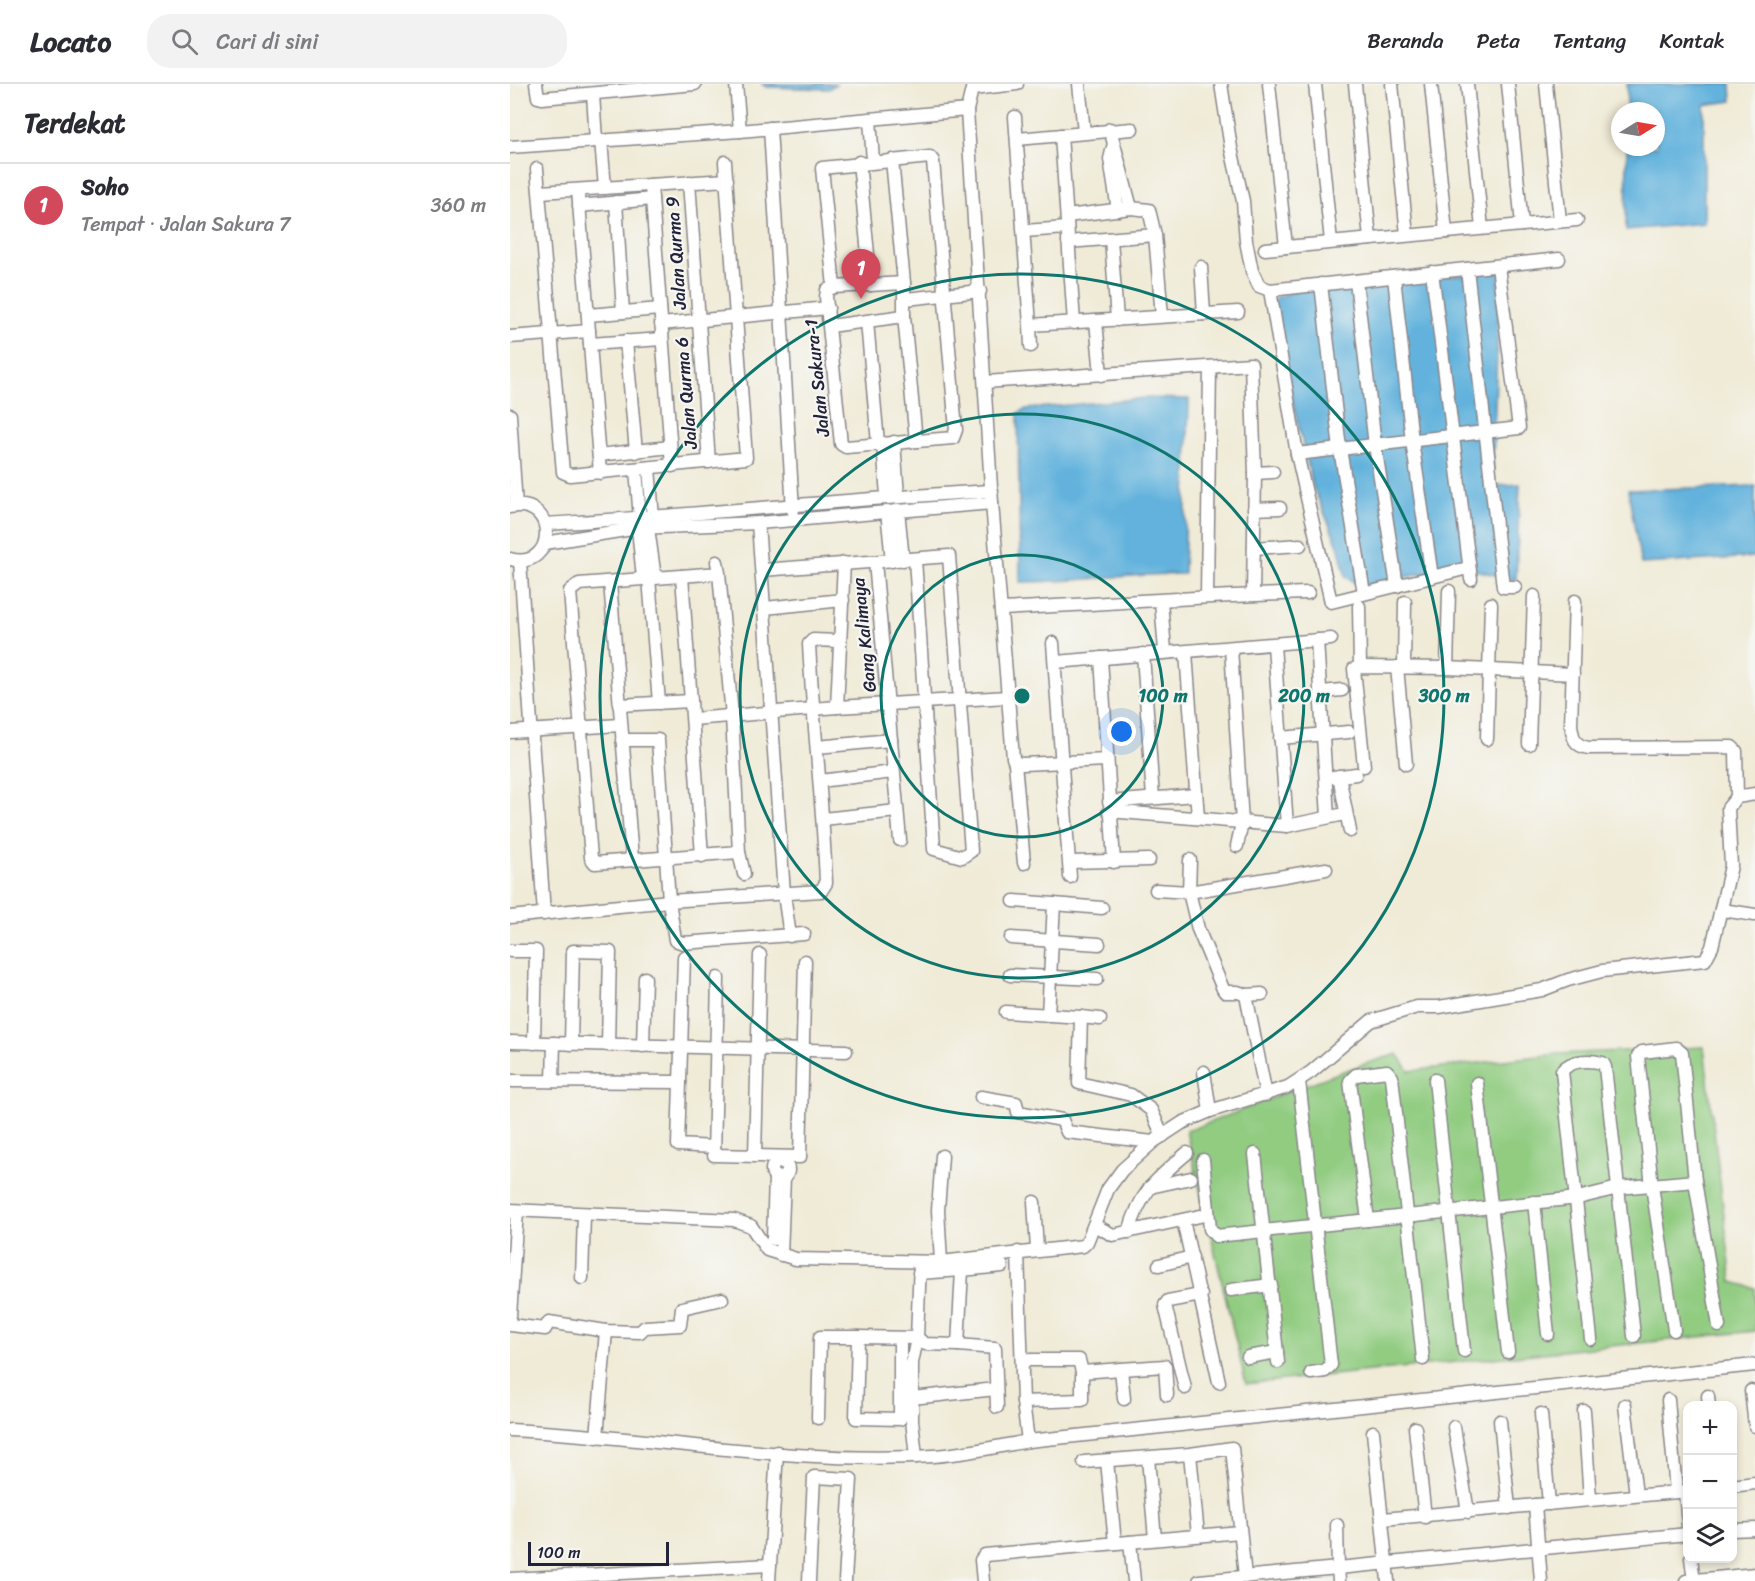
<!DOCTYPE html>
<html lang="id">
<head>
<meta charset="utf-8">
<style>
	:root { --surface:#fff; --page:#f2f2f3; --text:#2b2b33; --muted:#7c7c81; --line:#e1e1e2; --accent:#d1495b }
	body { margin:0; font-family:Sriracha,sans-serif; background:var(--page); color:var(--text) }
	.controls { position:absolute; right:18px; bottom:18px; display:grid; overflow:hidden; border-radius:12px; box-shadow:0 3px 9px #0003 }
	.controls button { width:54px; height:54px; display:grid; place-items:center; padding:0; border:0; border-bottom:2px solid var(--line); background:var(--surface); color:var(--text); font:30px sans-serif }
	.compass { position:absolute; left:1101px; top:18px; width:54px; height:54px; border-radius:50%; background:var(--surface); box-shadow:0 3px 9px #0003; rotate:79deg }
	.scale { position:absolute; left:18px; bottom:15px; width:141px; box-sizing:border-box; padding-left:6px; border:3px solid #22223b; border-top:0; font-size:16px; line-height:21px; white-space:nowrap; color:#22223b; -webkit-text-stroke:4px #f6f6f2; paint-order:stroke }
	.you { position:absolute; left:612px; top:648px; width:21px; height:21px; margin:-15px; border:4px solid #fff; border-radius:50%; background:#1a73e8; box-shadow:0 0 0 9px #1a73e833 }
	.badge { display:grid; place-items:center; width:39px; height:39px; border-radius:50%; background:var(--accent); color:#fff; font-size:20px; font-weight:700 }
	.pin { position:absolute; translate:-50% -50px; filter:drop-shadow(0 2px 3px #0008) }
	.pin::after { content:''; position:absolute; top:32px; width:21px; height:18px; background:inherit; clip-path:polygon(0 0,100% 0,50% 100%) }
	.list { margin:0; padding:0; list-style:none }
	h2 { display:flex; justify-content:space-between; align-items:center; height:78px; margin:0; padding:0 24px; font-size:26px }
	h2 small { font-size:20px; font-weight:400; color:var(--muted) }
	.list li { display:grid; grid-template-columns:39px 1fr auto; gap:18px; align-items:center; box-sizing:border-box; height:84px; padding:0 24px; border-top:2px solid var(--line) }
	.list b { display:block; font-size:22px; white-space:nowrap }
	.list p { margin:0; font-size:20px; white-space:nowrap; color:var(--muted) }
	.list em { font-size:20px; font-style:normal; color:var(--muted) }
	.icon { flex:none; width:33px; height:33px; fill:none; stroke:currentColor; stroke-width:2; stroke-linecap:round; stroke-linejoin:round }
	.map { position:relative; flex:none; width:1245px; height:1497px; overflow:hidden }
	header { display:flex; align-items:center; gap:36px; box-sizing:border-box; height:84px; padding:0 30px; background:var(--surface); border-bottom:2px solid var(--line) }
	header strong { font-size:28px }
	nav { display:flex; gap:33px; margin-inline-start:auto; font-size:21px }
	.search { width:420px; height:54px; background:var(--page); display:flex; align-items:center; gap:15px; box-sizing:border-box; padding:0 21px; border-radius:24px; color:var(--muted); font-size:22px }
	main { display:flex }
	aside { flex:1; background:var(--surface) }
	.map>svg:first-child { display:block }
	.green { fill:#91cc81; stroke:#5a775e; stroke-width:1.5 }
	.water { fill:#62b2dd; stroke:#426a8c; stroke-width:1.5 }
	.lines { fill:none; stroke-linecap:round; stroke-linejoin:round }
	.minor-casing { stroke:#898689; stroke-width:15 }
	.minor { stroke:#fff; stroke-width:12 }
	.ring { fill:none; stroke:#0f766e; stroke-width:3 }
	.labels { text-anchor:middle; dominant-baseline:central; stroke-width:4.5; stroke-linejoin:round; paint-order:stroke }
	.street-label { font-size:18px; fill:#22223b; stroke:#f6f6f2 }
	.centre { fill:#0f766e; stroke:#f6f6f2; stroke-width:3 }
	.ring-label { font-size:18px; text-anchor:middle; font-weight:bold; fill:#0f766e; stroke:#f6f6f2; stroke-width:4.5; stroke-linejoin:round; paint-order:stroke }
</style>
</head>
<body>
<header>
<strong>Locato</strong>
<div class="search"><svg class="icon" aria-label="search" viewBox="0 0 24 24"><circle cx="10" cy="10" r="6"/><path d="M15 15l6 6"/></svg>Cari di sini</div>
<nav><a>Beranda</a><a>Peta</a><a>Tentang</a><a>Kontak</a></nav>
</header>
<main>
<aside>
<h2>Terdekat<small></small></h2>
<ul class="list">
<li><span class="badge">1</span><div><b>Soho</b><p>Tempat · Jalan Sakura 7</p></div><em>360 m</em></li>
</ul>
</aside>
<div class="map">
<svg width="1245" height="1497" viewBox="0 0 1245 1497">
	<rect width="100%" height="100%" fill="#f6f6f2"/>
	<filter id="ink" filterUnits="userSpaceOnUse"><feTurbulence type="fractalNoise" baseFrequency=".0167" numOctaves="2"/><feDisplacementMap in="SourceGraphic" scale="12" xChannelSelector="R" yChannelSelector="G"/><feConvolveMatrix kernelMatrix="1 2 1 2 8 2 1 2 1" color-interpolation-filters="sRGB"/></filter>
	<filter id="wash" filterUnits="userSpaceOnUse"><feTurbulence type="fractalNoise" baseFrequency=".008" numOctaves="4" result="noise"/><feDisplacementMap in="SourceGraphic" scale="24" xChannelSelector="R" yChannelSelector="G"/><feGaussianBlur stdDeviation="1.35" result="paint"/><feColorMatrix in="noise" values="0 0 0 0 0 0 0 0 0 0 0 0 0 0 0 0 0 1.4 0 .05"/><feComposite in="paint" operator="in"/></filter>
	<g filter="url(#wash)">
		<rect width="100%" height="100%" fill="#f0ebd7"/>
		<path class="green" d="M1194,963L1222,1198L1245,1204V1247L736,1300L676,1047C747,1022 815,990 888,970L899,987L1047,970Z"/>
		<g class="water">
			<path d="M252,0H326L319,5L256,3Z"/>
			<path d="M1117,0H1221L1222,17L1194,21V139L1116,146L1117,63H1146V27H1117Z"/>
			<path d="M990,187L982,402L1010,400L1006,496L948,482L857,501L847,500L836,493L828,461L803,403L761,226L765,214L786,206Z"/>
			<path d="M635,314L679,315L674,490C619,490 565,498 510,498L508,329L516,325Z"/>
			<path d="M1245,402V473L1131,480L1118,406Z"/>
		</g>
	</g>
	<g filter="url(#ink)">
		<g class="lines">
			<g class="minor-casing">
				<g id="minor">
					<path d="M26,0L28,13L32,14L185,0"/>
					<path d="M226,0L230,47"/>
					<path d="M507,0L462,5L457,26L482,419L503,674L505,679L513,680L597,676"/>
					<path d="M569,0L574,48"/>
					<path d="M711,0L721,64L733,117L736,157L742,187L749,202L760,206L1049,175"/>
					<path d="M759,0L776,163"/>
					<path d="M805,0L821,158"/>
					<path d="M845,0L860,155"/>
					<path d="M882,0L897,151"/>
					<path d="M921,0L936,148"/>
					<path d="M957,0L972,144"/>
					<path d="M998,0L1012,141"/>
					<path d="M1036,0L1050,137"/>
					<path d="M83,10L86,57"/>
					<path d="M505,33L520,241L728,228"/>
					<path d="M360,35L363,77"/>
					<path d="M260,44L283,426"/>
					<path d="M600,45L621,124"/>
					<path d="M551,51L564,239"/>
					<path d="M507,55L622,45"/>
					<path d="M91,56L95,104"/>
					<path d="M0,63L230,47L457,26"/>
					<path d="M603,63L600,75L608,126"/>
					<path d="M382,76L394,199"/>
					<path d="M349,78L361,201"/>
					<path d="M27,85L53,388L60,391L236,374L215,78"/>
					<path d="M179,98L199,378"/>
					<path d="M141,101L162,382"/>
					<path d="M68,106L90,389"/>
					<path d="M30,108L217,96"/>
					<path d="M106,118L113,228"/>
					<path d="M69,122L142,115"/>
					<path d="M557,132L621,124L639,126L645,151L652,232"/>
					<path d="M514,147L557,144"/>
					<path d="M601,155L607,236"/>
					<path d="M558,158L645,151"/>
					<path d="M755,165L1067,136"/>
					<path d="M691,183L694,230"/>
					<path d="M957,185L993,503H1005"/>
					<path d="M922,188L961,495"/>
					<path d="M884,193L902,357L922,493"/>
					<path d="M846,197L865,361L887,502"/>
					<path d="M811,200L830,365L854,509"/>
					<path d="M760,206L787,370L1009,344L988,182"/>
					<path d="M396,215L470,207"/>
					<path d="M78,231L150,225"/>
					<path d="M394,232L406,357"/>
					<path d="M586,237L591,291"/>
					<path d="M357,238L368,359"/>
					<path d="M151,240L318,224"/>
					<path d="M520,241L521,262"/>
					<path d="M320,242L394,232V199L324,203L317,206L316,213L331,360L336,363L443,354L446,346L423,77L420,73L312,84L324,203"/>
					<path d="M0,253L79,247"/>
					<path d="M116,257L126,368"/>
					<path d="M80,260L152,255"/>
					<path d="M475,298L741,280L745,389L743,510"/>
					<path d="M0,331L6,422"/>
					<path d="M384,358L388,412"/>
					<path d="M373,359L377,412"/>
					<path d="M787,370L821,518L958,484"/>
					<path d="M89,371L160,363"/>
					<path d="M139,384L143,434"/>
					<path d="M126,385L130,435"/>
					<path d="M745,389L763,388"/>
					<path d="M0,423C49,412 47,488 0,475"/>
					<path d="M744,425L770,424"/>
					<path d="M388,426L393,476"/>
					<path d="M377,427L382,477"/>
					<path d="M248,439L274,810L280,852"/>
					<path d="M35,440C184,432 332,415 482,407"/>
					<path d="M128,444L133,494"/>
					<path d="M138,444L145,494"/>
					<path d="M35,459L128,444L248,439L482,419"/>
					<path d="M744,464L790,461"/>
					<path d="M10,477L34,830"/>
					<path d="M207,478L209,489L222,632L229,768L85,779L81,774L60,507L69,500L209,489"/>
					<path d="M365,478L390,756"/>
					<path d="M334,479L327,623L498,613"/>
					<path d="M252,486L439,472L461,767L452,773L424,765L405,475"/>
					<path d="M172,492L192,772"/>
					<path d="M139,494L149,619"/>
					<path d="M100,498L122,775"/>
					<path d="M697,512L700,283"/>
					<path d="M651,517L655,567"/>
					<path d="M1065,517L1061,641C1063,654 1064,662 1079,664L1222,663L1226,667L1227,713"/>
					<path d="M849,522L850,583"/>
					<path d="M255,524L333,516"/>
					<path d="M491,525C593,520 695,512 798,509"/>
					<path d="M807,556L818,733"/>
					<path d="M543,559L560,793"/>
					<path d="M764,561L777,742"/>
					<path d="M721,564L732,739L727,762"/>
					<path d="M676,568L688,734"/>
					<path d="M633,570L643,714"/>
					<path d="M591,574L604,778"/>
					<path d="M546,578L821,555"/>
					<path d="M887,583L896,680"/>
					<path d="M894,583L895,518"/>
					<path d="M937,584L939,507"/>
					<path d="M812,608L832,606"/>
					<path d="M109,621L181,617"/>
					<path d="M183,635L327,623"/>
					<path d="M0,648L110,641"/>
					<path d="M770,654L839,648"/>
					<path d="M977,655L981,520"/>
					<path d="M112,656H148L159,817L165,856L173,859L294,850"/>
					<path d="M1019,660L1024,512"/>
					<path d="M307,663L381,656"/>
					<path d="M505,679L514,779"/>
					<path d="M854,682L844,585L850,583L937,584L1063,590"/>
					<path d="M829,692L840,747"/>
					<path d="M823,693L846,690"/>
					<path d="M310,697L383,688"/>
					<path d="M599,718L686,711"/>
					<path d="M599,727L777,742L835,730"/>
					<path d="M313,735L387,727"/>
					<path d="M229,768L234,790"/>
					<path d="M560,778L639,776"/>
					<path d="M646,806L679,808L680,776"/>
					<path d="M504,817L544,820L538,931"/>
					<path d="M544,820L592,824"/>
					<path d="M1212,826L1245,831"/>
					<path d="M0,833L159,817L311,807L316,799C313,719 303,640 299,560L303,556L329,557"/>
					<path d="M501,854L589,860"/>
					<path d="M0,867H26L24,959"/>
					<path d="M174,873L168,1061L204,1063"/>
					<path d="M500,891L587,895"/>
					<path d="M208,894L204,1071L290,1073L295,877"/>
					<path d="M736,911L752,910"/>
					<path d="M496,928L571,933"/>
					<path d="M590,935L571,933L569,999L621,1011L641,1026L653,1052"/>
					<path d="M0,958L336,967"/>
					<path d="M61,960L63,867L100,868L98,961"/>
					<path d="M133,962L135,894"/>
					<path d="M694,988L700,1027"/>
					<path d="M925,996L954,1267"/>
					<path d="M0,997L170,998"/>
					<path d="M43,997L44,959"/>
					<path d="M789,997L821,1281L815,1287L801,1289"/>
					<path d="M967,999L998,1268"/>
					<path d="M756,1011L736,911L728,908H715L713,905L688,845L679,808L816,785"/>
					<path d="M471,1013L506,1019L508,1028L552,1036L557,1048L643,1058"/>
					<path d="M745,1070L768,1278"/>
					<path d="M245,1072L250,871"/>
					<path d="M693,1076L700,1145L706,1152L1068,1114L1108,1104L1185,1097"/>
					<circle cx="270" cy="1086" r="8"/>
					<path d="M640,1103L681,1094"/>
					<path d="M524,1118L527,1166"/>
					<path d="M1024,1118L1038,1250"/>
					<path d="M0,1126L224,1136L241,1142L257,1166L286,1175L431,1178L573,1162L577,1158L598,1105L612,1086L643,1058L672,1039L700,1027L778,1003L801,988L861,937L907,923H929L1032,906L1058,896L1092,887L1195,876L1202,863L1221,782L1218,724L1227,713L1245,710"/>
					<path d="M673,1136L709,1298"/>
					<path d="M858,1136L840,997L846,991L877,987L882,993L913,1275"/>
					<path d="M584,1141L603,1151L690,1132"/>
					<path d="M619,1148C631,1106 646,1096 677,1069"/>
					<path d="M263,1155L265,1093"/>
					<path d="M508,1168L513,1318L572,1316V1288L569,1276H512"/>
					<path d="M271,1171L274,1093"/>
					<path d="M431,1178L428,1126L432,1072"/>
					<path d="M649,1181L682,1173"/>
					<path d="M409,1189L452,1186V1179"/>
					<path d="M72,1194L74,1131"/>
					<path d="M721,1206L761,1201"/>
					<path d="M0,1232L7,1127"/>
					<path d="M0,1241L35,1245L39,1238L96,1247L130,1248L135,1243L170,1241L172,1224L212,1215"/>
					<path d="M1164,1246L1142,1102L1128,972L1132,968L1166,964L1172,969L1185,1097L1209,1242"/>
					<path d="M348,1253L407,1254L415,1260L448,1261L452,1186L492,1182"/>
					<path d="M1081,1255L1052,987C1061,975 1080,976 1093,979L1095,983L1124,1252"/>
					<path d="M448,1261L485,1264L487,1323"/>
					<path d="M738,1273L767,1268"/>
					<path d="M611,1285L655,1282L657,1311"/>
					<path d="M572,1288L611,1285L614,1315"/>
					<path d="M675,1304L655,1221L658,1217L691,1211"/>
					<path d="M1241,1307L1245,1342"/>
					<path d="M1198,1312L1199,1322"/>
					<path d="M402,1314L486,1305"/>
					<path d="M1158,1316L1166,1407"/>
					<path d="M513,1318L518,1357"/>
					<path d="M1115,1321L1126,1411"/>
					<path d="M1074,1327L1080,1415"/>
					<path d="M1031,1330L1039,1420"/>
					<path d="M308,1334L310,1253H348L346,1334L390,1335V1255"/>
					<path d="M990,1337L999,1424"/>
					<path d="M944,1343L958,1428"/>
					<path d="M905,1344L915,1433"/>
					<path d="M0,1346C140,1352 282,1381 423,1372C455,1370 486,1363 518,1357L1245,1281"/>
					<path d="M863,1348L878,1497"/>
					<path d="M87,1353L96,1247"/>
					<path d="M680,1370L688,1451"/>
					<path d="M406,1373L402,1336V1279L407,1254L410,1178"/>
					<path d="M638,1374L645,1455"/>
					<path d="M597,1377L605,1459"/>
					<path d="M574,1378L680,1370L722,1364L735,1493"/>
					<path d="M1222,1402L1245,1399"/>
					<path d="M1175,1407L1178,1443"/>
					<path d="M1025,1421L1031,1497"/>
					<path d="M873,1435L1178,1407"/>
					<path d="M1222,1446L1245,1445"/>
					<path d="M620,1458L624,1497"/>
					<path d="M1181,1474L1184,1497"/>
					<path d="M0,1495L260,1481"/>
					<path d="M259,1497L267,1368"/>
					<path d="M299,1497L304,1393L341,1395L335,1497"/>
					<path d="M473,1497L471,1476L475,1471L730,1448"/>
					<path d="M689,1497L828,1484L827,1441"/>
					<path d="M829,1497L828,1484L1178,1450"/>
					<path d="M1176,1497L1245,1490"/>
				</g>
			</g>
			<use href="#minor" class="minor"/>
		</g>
	</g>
	<g class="ring">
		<circle cx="512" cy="612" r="141"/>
		<circle cx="512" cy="612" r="282"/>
		<circle cx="512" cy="612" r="422"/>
	</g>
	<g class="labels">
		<g class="street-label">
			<text transform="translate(166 169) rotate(-94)">Jalan Qurma 9</text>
			<text transform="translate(307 294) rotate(-96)">Jalan Sakura-1</text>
			<text transform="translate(176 309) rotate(-95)">Jalan Qurma 6</text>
			<text transform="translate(354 551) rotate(-96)">Gang Kalimaya</text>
		</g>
	</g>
	<circle cx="512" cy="612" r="9" class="centre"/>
	<g class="ring-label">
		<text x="653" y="618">100 m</text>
		<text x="794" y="618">200 m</text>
		<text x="934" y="618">300 m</text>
	</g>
</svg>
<div class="controls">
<button>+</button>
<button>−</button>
<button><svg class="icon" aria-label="layers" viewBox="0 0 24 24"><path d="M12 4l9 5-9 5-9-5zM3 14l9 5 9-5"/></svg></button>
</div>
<svg class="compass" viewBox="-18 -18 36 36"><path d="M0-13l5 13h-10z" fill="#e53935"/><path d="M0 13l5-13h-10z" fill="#7c7c81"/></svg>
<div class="scale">100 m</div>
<div class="you"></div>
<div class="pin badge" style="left:351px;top:215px">1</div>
</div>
</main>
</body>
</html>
